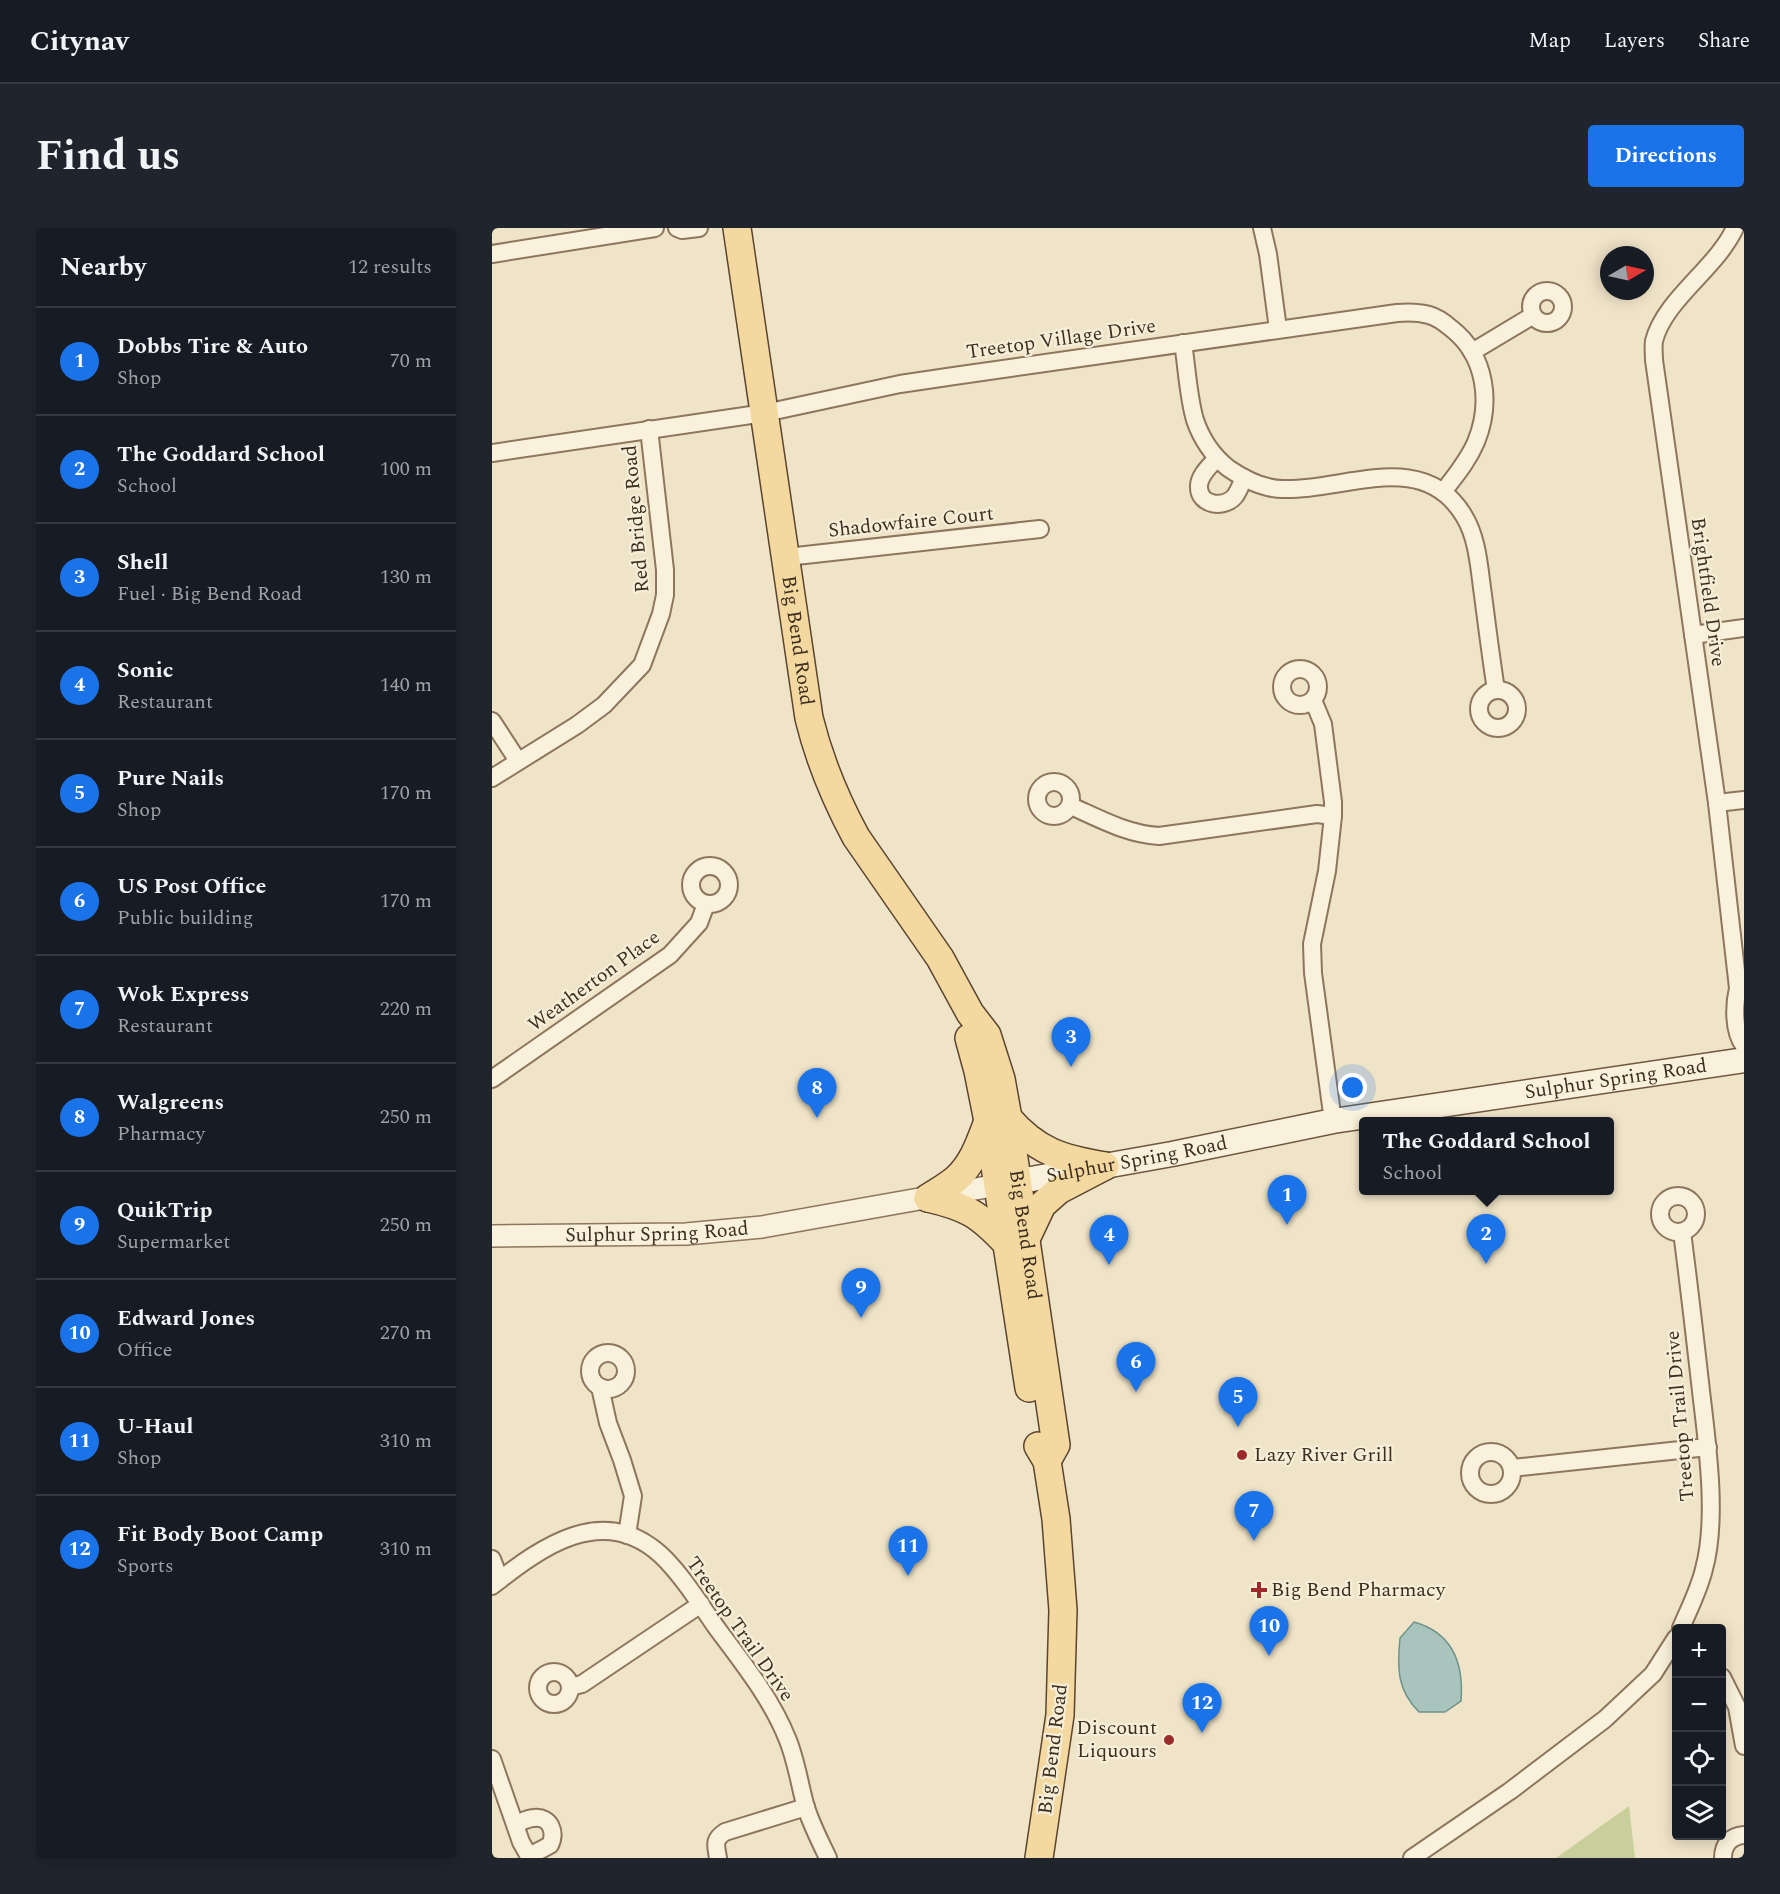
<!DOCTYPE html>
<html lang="en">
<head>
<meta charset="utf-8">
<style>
	:root { --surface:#171b24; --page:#20242c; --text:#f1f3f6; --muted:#9ea1a6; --line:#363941; --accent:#1a73e8 }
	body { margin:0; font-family:Spectral,serif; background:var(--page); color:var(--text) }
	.controls { position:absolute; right:18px; bottom:18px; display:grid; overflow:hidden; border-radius:6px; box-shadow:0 3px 15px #0003 }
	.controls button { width:54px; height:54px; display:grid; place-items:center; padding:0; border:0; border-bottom:2px solid var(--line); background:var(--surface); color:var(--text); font:30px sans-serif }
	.compass { position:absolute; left:1108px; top:18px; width:54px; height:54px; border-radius:50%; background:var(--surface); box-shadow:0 3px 15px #0003; rotate:81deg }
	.you { position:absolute; left:861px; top:860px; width:21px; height:21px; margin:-15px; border:4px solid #fff; border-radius:50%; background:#1a73e8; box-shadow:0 0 0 9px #1a73e833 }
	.badge { display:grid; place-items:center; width:39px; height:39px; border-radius:50%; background:var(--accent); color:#fff; font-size:20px; font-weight:700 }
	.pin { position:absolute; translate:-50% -50px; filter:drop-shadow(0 2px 3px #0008) }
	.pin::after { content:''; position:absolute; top:32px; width:21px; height:18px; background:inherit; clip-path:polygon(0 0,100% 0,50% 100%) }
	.popup { position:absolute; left:867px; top:889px; width:255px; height:78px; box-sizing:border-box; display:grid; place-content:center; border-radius:6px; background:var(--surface); filter:drop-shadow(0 2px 4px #0005); font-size:20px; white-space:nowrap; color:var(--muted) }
	.popup b { font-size:22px; color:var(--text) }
	.popup::after { content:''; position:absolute; left:50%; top:100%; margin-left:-12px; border:12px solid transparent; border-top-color:var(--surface) }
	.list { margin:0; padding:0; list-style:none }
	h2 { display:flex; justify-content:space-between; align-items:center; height:78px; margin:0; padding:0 24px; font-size:26px }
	h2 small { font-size:20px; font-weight:400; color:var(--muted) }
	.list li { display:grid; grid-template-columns:39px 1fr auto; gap:18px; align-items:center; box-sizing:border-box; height:108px; padding:0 24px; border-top:2px solid var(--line) }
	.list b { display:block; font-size:22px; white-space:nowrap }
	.list p { margin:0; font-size:20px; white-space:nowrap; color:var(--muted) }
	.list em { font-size:20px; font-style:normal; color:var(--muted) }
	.icon { flex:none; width:33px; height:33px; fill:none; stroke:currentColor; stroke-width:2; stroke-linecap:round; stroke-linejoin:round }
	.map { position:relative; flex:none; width:1252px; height:1630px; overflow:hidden; border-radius:6px }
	header { display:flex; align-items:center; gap:36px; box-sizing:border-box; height:84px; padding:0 30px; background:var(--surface); border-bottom:2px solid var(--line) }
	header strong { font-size:28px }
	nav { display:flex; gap:33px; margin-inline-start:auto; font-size:21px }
	.intro { display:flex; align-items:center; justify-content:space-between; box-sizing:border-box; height:144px; padding:0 36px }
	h1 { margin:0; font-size:42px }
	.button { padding:15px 27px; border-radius:6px; background:var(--accent); color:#fff; font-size:21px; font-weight:700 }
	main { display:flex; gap:36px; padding:0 36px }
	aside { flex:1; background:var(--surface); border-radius:6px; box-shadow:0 3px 15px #0003 }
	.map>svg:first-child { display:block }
	.green { fill:#c9cf9b }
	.water { fill:#a9c4bc; stroke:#6f938a; stroke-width:1.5 }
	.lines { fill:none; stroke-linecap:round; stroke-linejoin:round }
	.minor-casing { stroke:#8d765c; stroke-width:20 }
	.tertiary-casing { stroke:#8d765c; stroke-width:24 }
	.secondary-casing { stroke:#6f573f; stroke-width:27 }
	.primary-casing { stroke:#5b4430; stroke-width:30 }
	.minor { stroke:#faf1dc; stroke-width:16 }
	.tertiary { stroke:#faf1dc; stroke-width:21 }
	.secondary { stroke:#faf1dc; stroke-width:24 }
	.primary { stroke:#f3d9a0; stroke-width:27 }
	.poi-dot { fill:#9e2a2b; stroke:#f7eed8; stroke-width:2 }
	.labels { text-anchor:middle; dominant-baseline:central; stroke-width:4.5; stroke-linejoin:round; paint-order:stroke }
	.street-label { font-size:20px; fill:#3d2e20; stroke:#f7eed8 }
	.poi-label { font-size:20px; fill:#3d2e20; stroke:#f7eed8; text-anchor:start }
</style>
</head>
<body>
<header>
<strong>Citynav</strong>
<nav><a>Map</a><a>Layers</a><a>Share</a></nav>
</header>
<div class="intro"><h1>Find us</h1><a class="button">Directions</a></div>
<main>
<aside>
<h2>Nearby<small>12 results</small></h2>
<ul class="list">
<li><span class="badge">1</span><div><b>Dobbs Tire &amp; Auto</b><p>Shop</p></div><em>70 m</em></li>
<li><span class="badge">2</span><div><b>The Goddard School</b><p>School</p></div><em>100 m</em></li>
<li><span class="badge">3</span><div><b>Shell</b><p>Fuel · Big Bend Road</p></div><em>130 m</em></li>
<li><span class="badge">4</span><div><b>Sonic</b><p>Restaurant</p></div><em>140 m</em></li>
<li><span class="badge">5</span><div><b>Pure Nails</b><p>Shop</p></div><em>170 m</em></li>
<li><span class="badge">6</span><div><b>US Post Office</b><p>Public building</p></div><em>170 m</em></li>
<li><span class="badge">7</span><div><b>Wok Express</b><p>Restaurant</p></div><em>220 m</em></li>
<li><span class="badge">8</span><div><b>Walgreens</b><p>Pharmacy</p></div><em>250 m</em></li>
<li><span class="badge">9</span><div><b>QuikTrip</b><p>Supermarket</p></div><em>250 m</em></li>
<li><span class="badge">10</span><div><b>Edward Jones</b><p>Office</p></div><em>270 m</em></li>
<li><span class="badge">11</span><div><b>U-Haul</b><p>Shop</p></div><em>310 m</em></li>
<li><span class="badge">12</span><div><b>Fit Body Boot Camp</b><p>Sports</p></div><em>310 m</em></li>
</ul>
</aside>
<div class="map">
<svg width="1252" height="1630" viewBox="0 0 1252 1630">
	<rect width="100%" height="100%" fill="#f0e4c8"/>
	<path class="green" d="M1137,1578L1143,1630H1064Z"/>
	<path class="water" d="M922,1394C961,1405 972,1435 969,1473L953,1484H927C905,1462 905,1440 908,1410Z"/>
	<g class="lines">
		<g class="minor-casing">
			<g id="minor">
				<path d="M185,0L190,2L207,0"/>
				<path d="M770,0L776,26L786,101"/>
				<path d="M1243,0C1224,41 1172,72 1162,113C1161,119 1162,126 1162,132L1225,575L1246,760C1242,777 1241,803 1252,818"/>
				<path d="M0,26L163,0"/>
				<circle cx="1055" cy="79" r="16"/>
				<path d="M691,115C695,140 696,168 703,192C709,210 721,228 736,240C752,251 771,261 791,261C850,264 931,219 972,288C986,311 987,340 991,367C995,398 999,430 1004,462"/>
				<path d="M980,124L1040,88"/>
				<path d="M0,225L273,185L408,156L462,148L905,85C916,84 926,84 937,87C945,89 953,95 960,101C994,128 1000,175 984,214C976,233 963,248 951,264"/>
				<path d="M725,230C719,237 707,247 707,258C706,278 733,281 743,268C747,263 749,256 752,250"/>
				<path d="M295,329L548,301"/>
				<path d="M1201,407L1252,400"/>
				<circle cx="808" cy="459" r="18"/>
				<circle cx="1006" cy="481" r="19"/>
				<path d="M821,472L831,496L841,574V588L835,643L820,716L821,745L841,893"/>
				<path d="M0,493L26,533"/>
				<path d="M0,550L85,497L112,477L150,437L169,386L173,367V342L157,201"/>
				<circle cx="562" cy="571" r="17"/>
				<path d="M1225,575L1252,572"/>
				<path d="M579,578C608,591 635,606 667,608L825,586L841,588"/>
				<circle cx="218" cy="657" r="19"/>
				<path d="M0,851L178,727L207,695L214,676"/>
				<circle cx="1186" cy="986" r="18"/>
				<circle cx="116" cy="1143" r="18"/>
				<path d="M108,1159L116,1195L130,1232L141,1268L135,1307"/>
				<circle cx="999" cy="1245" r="21"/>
				<path d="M1020,1240L1216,1219"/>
				<path d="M0,1331L8,1352"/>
				<path d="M0,1358C49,1319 111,1274 169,1327C190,1347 208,1376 224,1399C250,1434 279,1470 295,1510C304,1531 307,1554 313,1576C318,1594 328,1613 336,1630"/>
				<path d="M1189,1400C1197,1381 1207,1362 1212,1341C1226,1290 1215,1215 1209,1163C1203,1110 1197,1057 1190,1004"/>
				<circle cx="62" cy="1460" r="16"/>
				<path d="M1230,1449L1245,1479L1252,1518"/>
				<path d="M78,1459L90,1456L209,1376"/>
				<path d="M0,1531L29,1614L38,1630"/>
				<path d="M24,1596C29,1594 36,1590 42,1590C59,1588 64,1605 58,1617L37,1628"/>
				<path d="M226,1630C224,1617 221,1612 233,1604L314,1579"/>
				<path d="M920,1630L1018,1563L1113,1491L1161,1446L1184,1410"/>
				<path d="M1231,1630C1231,1616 1239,1608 1252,1607"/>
			</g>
		</g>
		<g class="tertiary-casing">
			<g id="tertiary">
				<path id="s1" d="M0,1008L194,1006L270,999L506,957"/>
			</g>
		</g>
		<g class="secondary-casing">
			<g id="secondary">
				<path id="s2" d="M506,957L680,926L841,893L1252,832"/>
			</g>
		</g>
		<g class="primary-casing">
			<g id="primary">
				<path id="s3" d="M245,0L317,490C327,531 344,572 364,609L448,730L478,785L495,807L509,851L516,890L564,1217L555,1233"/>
				<path d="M477,810L486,843L496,893L537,1160"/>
				<path d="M516,890C545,924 571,931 613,938"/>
				<path d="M436,970C445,964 456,958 464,951C481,936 488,914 496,893"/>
				<path d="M436,970C475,979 487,986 515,1016"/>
				<path d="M533,1013L550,977L567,962L613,938"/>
				<path d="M546,1218L555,1233L564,1291L571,1382L568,1487L547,1630"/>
			</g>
		</g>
		<use href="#minor" class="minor"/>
		<use href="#tertiary" class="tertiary"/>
		<use href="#secondary" class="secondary"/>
		<use href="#primary" class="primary"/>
	</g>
	<g class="poi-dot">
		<circle cx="750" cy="1227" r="6"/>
		<path d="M764 1353h6v6h6v6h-6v6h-6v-6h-6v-6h6z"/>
		<circle cx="677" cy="1512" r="6"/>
	</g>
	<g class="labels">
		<g class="street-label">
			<text transform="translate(569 111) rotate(-8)">Treetop Village Drive</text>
			<text transform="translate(144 291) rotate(-95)">Red Bridge Road</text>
			<text transform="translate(419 294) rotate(-6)">Shadowfaire Court</text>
			<text transform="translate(1216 364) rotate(82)">Brightfield Drive</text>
			<text stroke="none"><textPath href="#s3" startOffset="417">Big Bend Road</textPath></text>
			<text transform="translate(102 753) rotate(-36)">Weatherton Place</text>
			<text stroke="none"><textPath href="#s2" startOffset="627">Sulphur Spring Road</textPath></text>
			<text stroke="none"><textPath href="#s2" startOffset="141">Sulphur Spring Road</textPath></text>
			<text stroke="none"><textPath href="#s1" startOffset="165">Sulphur Spring Road</textPath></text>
			<text stroke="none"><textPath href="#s3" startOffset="1065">Big Bend Road</textPath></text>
			<text transform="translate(1188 1188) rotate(-95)">Treetop Trail Drive</text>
			<text transform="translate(248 1401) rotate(55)">Treetop Trail Drive</text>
			<text transform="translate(561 1521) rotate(-83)">Big Bend Road</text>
		</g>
		<g class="poi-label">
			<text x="762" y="1227">Lazy River Grill</text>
			<text x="779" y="1362">Big Bend Pharmacy</text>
			<text x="665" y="1500" text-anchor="end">Discount<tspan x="665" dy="23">Liquours</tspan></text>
		</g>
	</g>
</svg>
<div class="controls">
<button>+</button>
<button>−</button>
<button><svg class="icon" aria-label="locate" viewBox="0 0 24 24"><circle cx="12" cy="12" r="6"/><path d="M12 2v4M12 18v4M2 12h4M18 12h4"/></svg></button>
<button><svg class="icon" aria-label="layers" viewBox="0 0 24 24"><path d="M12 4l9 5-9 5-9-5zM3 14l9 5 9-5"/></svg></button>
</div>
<svg class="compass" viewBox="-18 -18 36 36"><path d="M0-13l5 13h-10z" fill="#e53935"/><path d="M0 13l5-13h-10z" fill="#9ea1a6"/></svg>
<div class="you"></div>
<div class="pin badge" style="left:795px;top:997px">1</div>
<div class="pin badge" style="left:994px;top:1036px">2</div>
<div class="popup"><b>The Goddard School</b>School</div>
<div class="pin badge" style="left:579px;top:839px">3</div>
<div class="pin badge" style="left:617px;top:1037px">4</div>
<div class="pin badge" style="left:746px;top:1199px">5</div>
<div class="pin badge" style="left:644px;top:1164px">6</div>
<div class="pin badge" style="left:762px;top:1313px">7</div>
<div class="pin badge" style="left:325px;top:890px">8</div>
<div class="pin badge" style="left:369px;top:1090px">9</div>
<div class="pin badge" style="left:777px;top:1428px">10</div>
<div class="pin badge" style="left:416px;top:1348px">11</div>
<div class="pin badge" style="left:710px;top:1505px">12</div>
</div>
</main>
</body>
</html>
